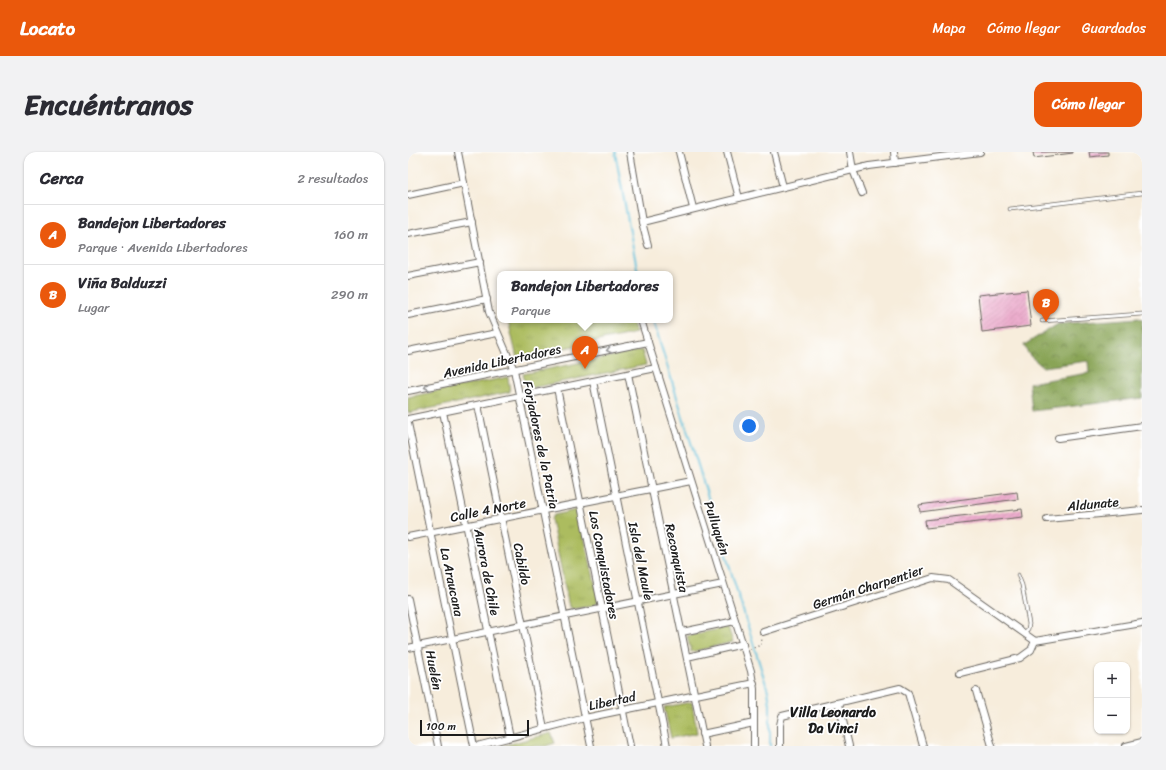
<!DOCTYPE html>
<html lang="es">
<head>
<meta charset="utf-8">
<style>
	:root { --surface:#fff; --page:#f2f2f3; --text:#2b2b33; --muted:#7c7c81; --line:#e1e1e2; --accent:#ea580c }
	body { margin:0; font-family:Sriracha,sans-serif; background:var(--page); color:var(--text) }
	.controls { position:absolute; right:12px; bottom:12px; display:grid; overflow:hidden; border-radius:8px; box-shadow:0 1px 3px #0004 }
	.controls button { width:36px; height:36px; display:grid; place-items:center; padding:0; border:0; border-bottom:1px solid var(--line); background:var(--surface); color:var(--text); font:20px sans-serif }
	.scale { position:absolute; left:12px; bottom:10px; width:109px; box-sizing:border-box; padding-left:4px; border:2px solid #1c1c1c; border-top:0; font-size:11px; line-height:14px; white-space:nowrap; color:#1c1c1c; -webkit-text-stroke:3px #fff; paint-order:stroke }
	.you { position:absolute; left:341px; top:274px; width:14px; height:14px; margin:-10px; border:3px solid #fff; border-radius:50%; background:#1a73e8; box-shadow:0 0 0 6px #1a73e833 }
	.badge { display:grid; place-items:center; width:26px; height:26px; border-radius:50%; background:var(--accent); color:#fff; font-size:13px; font-weight:700 }
	.pin { position:absolute; translate:-50% -33px; filter:drop-shadow(0 1px 2px #0008) }
	.pin::after { content:''; position:absolute; top:21px; width:14px; height:12px; background:inherit; clip-path:polygon(0 0,100% 0,50% 100%) }
	.popup { position:absolute; left:89px; top:119px; width:176px; height:52px; box-sizing:border-box; display:grid; place-content:center; border-radius:8px; background:var(--surface); filter:drop-shadow(0 1px 3px #0005); font-size:13px; white-space:nowrap; color:var(--muted) }
	.popup b { font-size:15px; color:var(--text) }
	.popup::after { content:''; position:absolute; left:50%; top:100%; margin-left:-8px; border:8px solid transparent; border-top-color:var(--surface) }
	.list { margin:0; padding:0; list-style:none }
	h2 { display:flex; justify-content:space-between; align-items:center; height:52px; margin:0; padding:0 16px; font-size:17px }
	h2 small { font-size:13px; font-weight:400; color:var(--muted) }
	.list li { display:grid; grid-template-columns:26px 1fr auto; gap:12px; align-items:center; box-sizing:border-box; height:60px; padding:0 16px; border-top:1px solid var(--line) }
	.list b { display:block; font-size:15px; white-space:nowrap }
	.list p { margin:0; font-size:13px; white-space:nowrap; color:var(--muted) }
	.list em { font-size:13px; font-style:normal; color:var(--muted) }
	.map { position:relative; flex:none; width:734px; height:594px; overflow:hidden; border-radius:12px }
	header { display:flex; align-items:center; gap:24px; box-sizing:border-box; height:56px; padding:0 20px; background:var(--accent); color:#fff }
	header strong { font-size:19px }
	nav { display:flex; gap:22px; margin-inline-start:auto; font-size:14px }
	.intro { display:flex; align-items:center; justify-content:space-between; box-sizing:border-box; height:96px; padding:0 24px }
	h1 { margin:0; font-size:28px }
	.button { padding:10px 18px; border-radius:12px; background:var(--accent); color:#fff; font-size:14px; font-weight:700 }
	main { display:flex; gap:24px; padding:0 24px }
	aside { flex:1; background:var(--surface); border-radius:12px; box-shadow:0 1px 3px #0004 }
	.map>svg:first-child { display:block }
	.grass { fill:#acbc5f; stroke:#646c3e }
	.forest { fill:url(#forest-crowns); stroke:#526039 }
	.park { fill:url(#park-tufts); stroke:#646c3e }
	.lines { fill:none; stroke-linecap:round; stroke-linejoin:round }
	.stream { stroke:#5cbfda; stroke-width:2 }
	.building { fill:url(#building-hatch) }
	.service-casing { stroke:#69655f; stroke-width:4.5 }
	.minor-casing { stroke:#69655f; stroke-width:8 }
	.path { stroke:#69655f; stroke-width:1.5; stroke-dasharray:1 3; stroke-linecap:butt }
	.service { stroke:#fff; stroke-width:3 }
	.minor { stroke:#fff; stroke-width:6 }
	.oneway { stroke:#999 }
	.labels { text-anchor:middle; dominant-baseline:central; stroke-width:3.5; stroke-linejoin:round; paint-order:stroke }
	.street-label { font-size:13px; fill:#1c1c1c; stroke:#fff }
	.neighbourhood-label { font-size:14px; font-weight:bold; fill:#1c1c1c; stroke:#fff }
</style>
</head>
<body>
<header>
<strong>Locato</strong>
<nav><a>Mapa</a><a>Cómo llegar</a><a>Guardados</a></nav>
</header>
<div class="intro"><h1>Encuéntranos</h1><a class="button">Cómo llegar</a></div>
<main>
<aside>
<h2>Cerca<small>2 resultados</small></h2>
<ul class="list">
<li><span class="badge">A</span><div><b>Bandejon Libertadores</b><p>Parque · Avenida Libertadores</p></div><em>160 m</em></li>
<li><span class="badge">B</span><div><b>Viña Balduzzi</b><p>Lugar</p></div><em>290 m</em></li>
</ul>
</aside>
<div class="map">
<svg width="734" height="594" viewBox="0 0 734 594">
	<defs>
		<pattern id="forest-crowns" width="20" height="18" patternUnits="userSpaceOnUse"><rect width="20" height="18" fill="#89a456"/><path d="M2 6a3 3 0 1 1 6 0M12 15a3 3 0 1 1 6 0" fill="none" stroke="#6f8546"/></pattern>
		<pattern id="park-tufts" width="24" height="20" patternUnits="userSpaceOnUse"><rect width="24" height="20" fill="#acbc5f"/><path d="M3 7l-1-3M5 7V3M7 7l1-3M15 17l-1-3M17 17v-4M19 17l1-3" fill="none" stroke="#93a152"/></pattern>
		<pattern id="building-hatch" width="6" height="6" patternUnits="userSpaceOnUse"><rect width="6" height="6" fill="#ecadcd"/><path d="M-1 1l2-2M0 6l6-6M5 7l2-2" fill="none" stroke="#ca94af"/></pattern>
	</defs>
	<rect width="100%" height="100%" fill="#fff"/>
	<filter id="ink" filterUnits="userSpaceOnUse"><feTurbulence type="fractalNoise" baseFrequency=".025" numOctaves="2"/><feDisplacementMap in="SourceGraphic" scale="8" xChannelSelector="R" yChannelSelector="G"/><feConvolveMatrix kernelMatrix="1 2 1 2 8 2 1 2 1" color-interpolation-filters="sRGB"/></filter>
	<filter id="wash" filterUnits="userSpaceOnUse"><feTurbulence type="fractalNoise" baseFrequency=".012" numOctaves="4" result="noise"/><feDisplacementMap in="SourceGraphic" scale="16" xChannelSelector="R" yChannelSelector="G"/><feGaussianBlur stdDeviation="0.9" result="paint"/><feColorMatrix in="noise" values="0 0 0 0 0 0 0 0 0 0 0 0 0 0 0 0 0 1.4 0 .05"/><feComposite in="paint" operator="in"/></filter>
	<g filter="url(#wash)">
		<rect width="100%" height="100%" fill="#f7eddc"/>
		<path class="grass" d="M143,581L147,591L137,594H94Z"/>
		<path class="forest" d="M731,166L734,168V246L624,259L621,231L681,221L680,209L635,215L621,203L616,193L650,172Z"/>
		<g class="park">
			<path d="M100,168H224L228,181L109,206Z"/>
			<path d="M234,198L238,213L118,237L115,222Z"/>
			<path d="M100,225L102,240L0,261V245Z"/>
			<path d="M168,358L171,362L191,448L186,454L164,457L161,455L143,367L146,363Z"/>
			<path d="M320,475L325,490L283,500L279,484Z"/>
			<path d="M284,550L289,581L263,586L256,555Z"/>
		</g>
		<g class="lines">
			<g class="stream">
				<path d="M207,0L230,122"/>
				<path d="M245,168L360,539L362,552V594"/>
			</g>
		</g>
		<g id="blocks">
			<g class="building">
				<path d="M625,0H665V1L626,6Z"/>
				<path d="M681,0H700V3L682,5Z"/>
				<path d="M619,138L623,174L574,180L570,143Z"/>
				<path d="M609,340L610,347L512,360L511,353Z"/>
				<path d="M614,357L615,365L518,376L517,368Z"/>
			</g>
		</g>
	</g>
	<g filter="url(#ink)">
		<use href="#blocks" fill-opacity="0" stroke="#69655f" stroke-width="1"/>
		<g class="lines">
			<g class="service-casing">
				<g id="service">
					<path d="M602,57L734,41"/>
					<path d="M634,169L734,162"/>
					<path d="M610,423L614,433L621,472L620,477L616,481"/>
				</g>
			</g>
			<g class="minor-casing">
				<g id="minor">
					<path d="M50,0L81,160L106,218L183,594"/>
					<path d="M222,0L234,70L240,93"/>
					<path d="M271,0L285,56"/>
					<path d="M319,0L331,46"/>
					<path d="M366,0L375,35"/>
					<path d="M442,0L445,18L454,41"/>
					<path d="M486,0L487,11"/>
					<path d="M0,43L56,31"/>
					<path d="M234,70L461,14L572,0"/>
					<path d="M0,82L64,70"/>
					<path d="M0,124L72,110"/>
					<path d="M0,163L79,147"/>
					<path d="M233,168L343,519L346,537V594"/>
					<path d="M0,199L89,181"/>
					<path d="M220,222L297,594"/>
					<path d="M185,229L259,594"/>
					<path d="M149,236L222,594"/>
					<path d="M0,239L240,190"/>
					<path d="M70,253L136,576"/>
					<path d="M35,260L102,585"/>
					<path d="M0,267L248,216"/>
					<path d="M0,271L66,594"/>
					<path d="M650,286L734,274"/>
					<path d="M639,367L734,358"/>
					<path d="M0,385L283,329"/>
					<path d="M0,447L30,594"/>
					<path d="M274,480L327,469"/>
					<path d="M355,480L525,426L541,428L627,489"/>
					<path d="M627,489L734,471"/>
					<path d="M0,496L315,432"/>
					<path d="M279,505L335,492"/>
					<path d="M552,521L612,506L623,498L627,489"/>
					<path d="M568,539L584,594"/>
					<path d="M431,552L441,594"/>
					<path d="M294,582L346,571"/>
					<path d="M69,594L177,566L346,531"/>
					<path d="M372,594V573L374,564L492,536L500,541L515,594"/>
					<path d="M718,594L734,590"/>
				</g>
			</g>
			<g class="path">
				<path d="M733,0L734,7"/>
				<path d="M342,497L353,493L354,486"/>
			</g>
			<use href="#service" class="service"/>
			<use href="#minor" class="minor"/>
		</g>
		<defs><path id="oneway-chevron" d="M-2-3.5L2.5 0L-2 3.5" fill="none" stroke-width="1.6" stroke-linecap="round" stroke-linejoin="round"/></defs>
		<g class="oneway">
			<use href="#oneway-chevron" transform="translate(201 198) rotate(168)"/>
			<use href="#oneway-chevron" transform="translate(19 235) rotate(168)"/>
		</g>
	</g>
	<g class="labels">
		<g class="street-label">
			<text transform="translate(94 209) rotate(-12)">Avenida Libertadores</text>
			<text transform="translate(133 293) rotate(78)">Forjadores de la Patria</text>
			<text transform="translate(685 352) rotate(-5)">Aldunate</text>
			<text transform="translate(80 358) rotate(-11)">Calle 4 Norte</text>
			<text transform="translate(309 376) rotate(72)">Pulluquén</text>
			<text transform="translate(269 406) rotate(78)">Reconquista</text>
			<text transform="translate(233 409) rotate(78)">Isla del Maule</text>
			<text transform="translate(114 412) rotate(79)">Cabildo</text>
			<text transform="translate(196 413) rotate(79)">Los Conquistadores</text>
			<text transform="translate(79 420) rotate(79)">Aurora de Chile</text>
			<text transform="translate(44 430) rotate(78)">La Araucana</text>
			<text transform="translate(460 435) rotate(-18)">Germán Charpentier</text>
			<text transform="translate(26 518) rotate(79)">Huelén</text>
			<text transform="translate(204 549) rotate(-12)">Libertad</text>
		</g>
		<g class="neighbourhood-label">
			<text x="425" y="560">Villa Leonardo<tspan x="425" dy="16">Da Vinci</tspan></text>
		</g>
	</g>
</svg>
<div class="controls">
<button>+</button>
<button>−</button>
</div>
<div class="scale">100 m</div>
<div class="you"></div>
<div class="pin badge" style="left:177px;top:217px">A</div>
<div class="popup"><b>Bandejon Libertadores</b>Parque</div>
<div class="pin badge" style="left:638px;top:170px">B</div>
</div>
</main>
</body>
</html>
